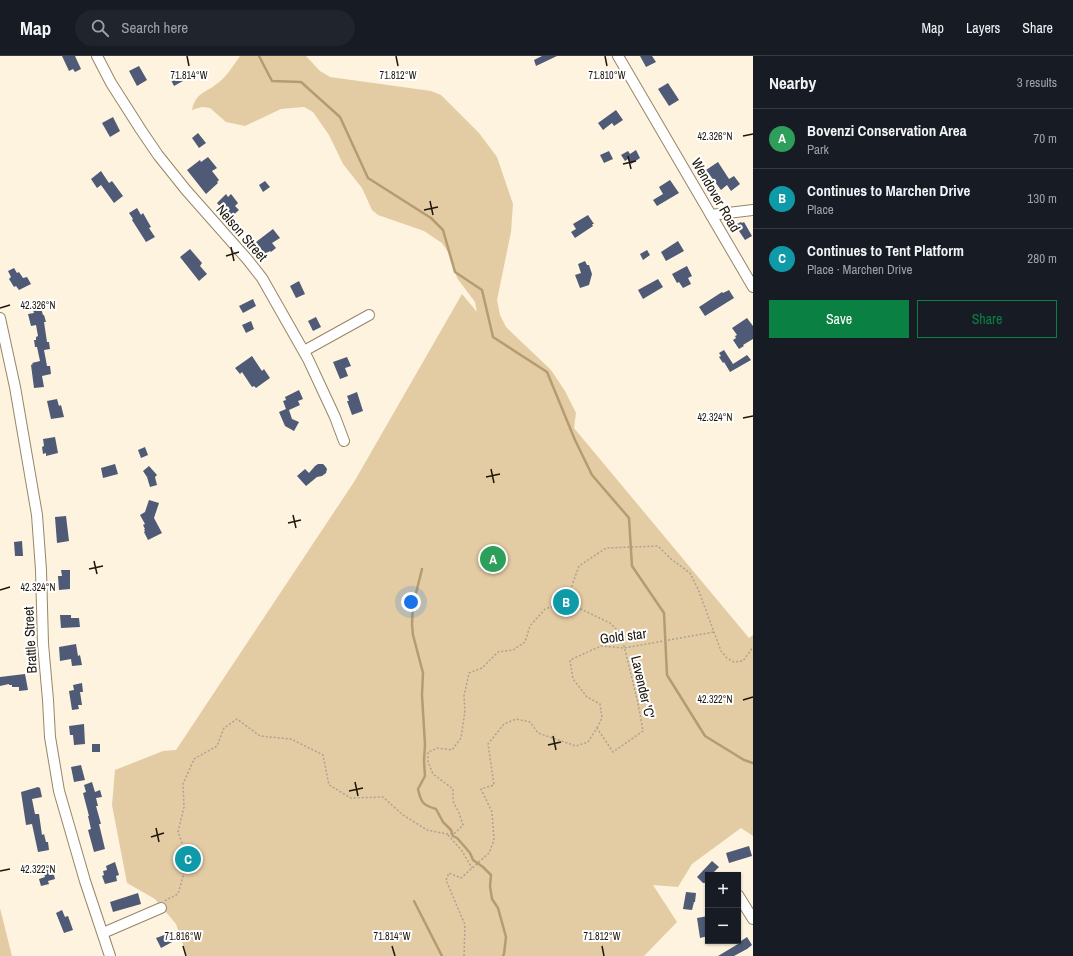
<!DOCTYPE html>
<html lang="en">
<head>
<meta charset="utf-8">
<style>
	:root { --surface:#171b24; --page:#20242c; --text:#f1f3f6; --muted:#9ea1a6; --line:#363941; --accent:#0b8043 }
	body { margin:0; font-family:"Archivo Narrow",sans-serif; background:var(--page); color:var(--text) }
	.controls { position:absolute; right:12px; bottom:12px; display:grid; overflow:hidden; border-radius:0px; box-shadow:0 1px 3px #0004 }
	.controls button { width:36px; height:36px; display:grid; place-items:center; padding:0; border:0; border-bottom:1px solid var(--line); background:var(--surface); color:var(--text); font:20px sans-serif }
	.you { position:absolute; left:411px; top:546px; width:14px; height:14px; margin:-10px; border:3px solid #fff; border-radius:50%; background:#1a73e8; box-shadow:0 0 0 6px #1a73e833 }
	.badge { display:grid; place-items:center; width:26px; height:26px; border-radius:50%; background:var(--accent); color:#fff; font-size:13px; font-weight:700 }
	.pin { position:absolute; translate:-50% -50%; border:2px solid #fff; box-shadow:0 1px 4px #0006 }
	.list { margin:0; padding:0; list-style:none }
	h2 { display:flex; justify-content:space-between; align-items:center; height:52px; margin:0; padding:0 16px; font-size:17px }
	h2 small { font-size:13px; font-weight:400; color:var(--muted) }
	.list li { display:grid; grid-template-columns:26px 1fr auto; gap:12px; align-items:center; box-sizing:border-box; height:60px; padding:0 16px; border-top:1px solid var(--line) }
	.list b { display:block; font-size:15px; white-space:nowrap }
	.list p { margin:0; font-size:13px; white-space:nowrap; color:var(--muted) }
	.list em { font-size:13px; font-style:normal; color:var(--muted) }
	.actions { display:flex; gap:8px; padding:12px 16px }
	.actions a { flex:1; padding:9px 0; border:1px solid var(--accent); border-radius:0px; text-align:center; font-size:14px; color:var(--accent) }
	.actions .main { background:var(--accent); color:#fff }
	.icon { flex:none; width:22px; height:22px; fill:none; stroke:currentColor; stroke-width:2; stroke-linecap:round; stroke-linejoin:round }
	.map { position:relative; flex:none; width:753px; height:900px; overflow:hidden }
	header { display:flex; align-items:center; gap:24px; box-sizing:border-box; height:56px; padding:0 20px; background:var(--surface); border-bottom:1px solid var(--line) }
	header strong { font-size:19px }
	nav { display:flex; gap:22px; margin-inline-start:auto; font-size:14px }
	.search { width:280px; height:36px; background:var(--page); display:flex; align-items:center; gap:10px; box-sizing:border-box; padding:0 14px; border-radius:22px; color:var(--muted); font-size:15px }
	main { display:flex }
	aside { flex:1; background:var(--surface) }
	.map>svg:first-child { display:block }
	.green { fill:#e3cca4 }
	.lines { fill:none; stroke-linecap:round; stroke-linejoin:round }
	.stream { stroke:#b59c70; stroke-width:2.5 }
	.building { fill:#4e5a76 }
	.minor-casing { stroke:#978667; stroke-width:12 }
	.path { stroke:#aba291; stroke-width:1.5; stroke-dasharray:2 2; stroke-linecap:butt }
	.minor { stroke:#fff; stroke-width:10 }
	.ticks { fill:none; stroke:#1d160b; stroke-width:1.5 }
	.labels { text-anchor:middle; dominant-baseline:central; stroke-width:4; stroke-linejoin:round; paint-order:stroke }
	.street-label { font-size:14px; fill:#1d160b; stroke:#fff }
	.ticks-label { font-size:10px; text-anchor:middle; fill:#1d160b; stroke:#fff; stroke-width:4; stroke-linejoin:round; paint-order:stroke }
</style>
</head>
<body>
<header>
<strong>Map</strong>
<div class="search"><svg class="icon" aria-label="search" viewBox="0 0 24 24"><circle cx="10" cy="10" r="6"/><path d="M15 15l6 6"/></svg>Search here</div>
<nav><a>Map</a><a>Layers</a><a>Share</a></nav>
</header>
<main>
<div class="map">
<svg width="753" height="900" viewBox="0 0 753 900">
	<rect width="100%" height="100%" fill="#fef3df"/>
	<g class="green">
		<path d="M240,0H306L320,15L330,21L431,35L441,39L479,77L497,101L513,148L511,176L497,244L500,259L506,271L551,314L565,335L576,357L574,372L749,582L753,579V780L741,772L692,808L678,831L653,829L677,866L644,900H187L176,868L155,843L127,827L112,749L115,714L163,695L176,694L354,426L462,238L477,256L475,246L457,222L450,199L442,187L424,175L378,159L372,154L362,132L343,108L329,79L313,56L304,51L281,53L245,70L226,66L210,52L202,51L192,54C195,37 207,36 218,27C227,20 233,10 240,0Z"/>
		<path d="M0,852L12,900H0Z"/>
	</g>
	<g class="lines">
		<g class="stream">
			<path d="M259,0L272,25L301,26L340,61L368,122L431,162L443,174L455,216L482,234L493,281L547,316L575,384L592,419L629,462L632,510L664,557L667,619L705,680L744,704L753,707"/>
			<path d="M422,513L413,549L412,568L413,579L423,617L422,639L425,689L424,705L425,720L418,733C421,747 423,749 436,753L443,766L451,774L453,780L457,782L465,791L470,797L473,804L483,811L491,819L490,830L492,843L498,852L506,881L504,898L503,900"/>
			<path d="M414,845L442,900"/>
		</g>
	</g>
	<g class="building">
		<path d="M62,0H75L81,13L75,16L73,13L69,15Z"/>
		<path d="M542,0H557L536,10L534,4Z"/>
		<path d="M640,0H652L656,6L646,11Z"/>
		<path d="M139,10L147,24L137,30L129,15Z"/>
		<path d="M179,17L183,25L174,30L170,22Z"/>
		<path d="M668,27L679,44L669,50L658,33Z"/>
		<path d="M616,54L623,64L614,70L612,67L603,74L598,67Z"/>
		<path d="M113,61L120,75L110,81L102,67Z"/>
		<path d="M198,77L206,87L199,92L192,82Z"/>
		<path d="M636,94L640,102L631,108L628,103L625,105L621,99L628,95L630,98Z"/>
		<path d="M609,95L613,103L604,107L600,99Z"/>
		<path d="M208,101L217,112L212,115L219,124L217,126L218,127L206,138L187,114L200,104L201,106Z"/>
		<path d="M718,106L729,123L734,120L740,128L731,135L727,129L721,134L706,114Z"/>
		<path d="M101,115L109,127L112,125L123,140L114,147L101,129L97,132L91,123Z"/>
		<path d="M670,124L679,137L657,150L653,144L663,138L659,131Z"/>
		<path d="M265,125L270,131L263,136L259,129Z"/>
		<path d="M226,138L228,141L231,138L238,147L235,150L239,154L230,162L217,147Z"/>
		<path d="M137,152L141,159L143,157L151,171L149,172L155,181L146,186L132,164L133,163L129,157Z"/>
		<path d="M588,159L594,168H592L593,170L575,182L571,176L576,173L573,168Z"/>
		<path d="M741,166L742,167L744,166L752,180L745,184L735,169Z"/>
		<path d="M273,173L280,182L272,187L276,192L271,196L270,195L265,198L256,186Z"/>
		<path d="M678,185L684,195L666,205L661,196Z"/>
		<path d="M190,193L202,207L200,210L207,218L199,225L180,201Z"/>
		<path d="M647,194L650,199L643,204L640,198Z"/>
		<path d="M585,205L587,209H589L592,218L589,229L580,232L575,219L581,217L578,208Z"/>
		<path d="M687,210L692,220L688,222L691,228L683,232L679,226L677,227L672,218Z"/>
		<path d="M14,212L17,217L19,216L23,222L27,221L31,228L19,234L16,230L14,231L9,223L11,221L8,215Z"/>
		<path d="M658,223L663,231L643,243L638,234Z"/>
		<path d="M299,225L305,238L296,242L290,230Z"/>
		<path d="M729,234L734,242L705,260L699,251L722,236L723,237Z"/>
		<path d="M253,243L256,250L243,257L239,250Z"/>
		<path d="M40,249L43,259H44L46,266H44L47,286H49L50,293L44,294L47,310H50L51,318L42,320L44,331L34,332L31,309L33,308L32,307L40,305L37,291H35L34,284H36V281L38,280L36,269L31,270L28,258L34,257L32,251Z"/>
		<path d="M316,261L321,271L313,275L308,265Z"/>
		<path d="M747,262L753,270V283L743,289L744,290L739,293L733,284L736,282L735,280L737,279L732,272Z"/>
		<path d="M251,265L254,273L246,277L242,269Z"/>
		<path d="M724,294L733,308L747,299L751,304L730,316L724,306L723,307L719,301L721,300L719,297Z"/>
		<path d="M252,300L262,315L264,313L270,322L256,332L254,330L252,331L242,316L240,318L235,312Z"/>
		<path d="M347,301L351,310L345,312L348,320L340,323L333,306Z"/>
		<path d="M299,334L303,343L298,345L300,349L289,354L292,363L299,366L294,375L285,370L279,356L286,353L283,345L286,344L285,341Z"/>
		<path d="M357,336L363,355L352,359L347,345H349L347,340Z"/>
		<path d="M57,343L59,350L61,349L64,361L51,363L47,345Z"/>
		<path d="M55,381L58,397L46,400V397L43,398L42,391L44,390L43,383Z"/>
		<path d="M145,391L148,399L141,402L138,394Z"/>
		<path d="M115,408L118,418L103,422L101,412Z"/>
		<path d="M318,408H323L325,410L327,413L326,417L322,420L317,421L306,430L297,420L305,413L309,417L315,410Z"/>
		<path d="M149,410L157,419L155,421L157,429L150,431L147,421L143,415Z"/>
		<path d="M149,444L159,447L154,462L162,477L148,484L144,476L145,475L144,473H145L143,469L145,468L140,459L145,456Z"/>
		<path d="M66,460L69,485L57,487L55,461Z"/>
		<path d="M22,485L23,500H15L14,486Z"/>
		<path d="M61,514H70V533L59,534L58,520H62Z"/>
		<path d="M60,559H71V562H79L80,571L61,572Z"/>
		<path d="M76,588L78,600L80,599L82,609L72,610L71,603L60,605L59,591Z"/>
		<path d="M25,618L28,634L19,635V631H12V629H9V628L0,630V621Z"/>
		<path d="M82,627L83,636H80L82,649H78L79,653L72,654L69,635L74,634L73,629Z"/>
		<path d="M84,668L85,688L74,689L73,679H70L69,670Z"/>
		<rect x="92" y="688" width="8" height="8"/>
		<path d="M81,709L85,724L74,726L71,711Z"/>
		<path d="M92,726L95,736L100,734L102,741L96,742L98,750H96L101,768H99L105,793L94,796L88,774L91,773L88,760H89L83,737L86,736L84,729Z"/>
		<path d="M38,731L40,732L42,741L32,743L35,758H39L42,779L44,778L46,786H48L49,794L38,796L32,768L26,769L21,736Z"/>
		<path d="M749,790L752,800L729,807L726,797Z"/>
		<path d="M712,805L719,811L711,819H708V825L706,827H703L697,821Z"/>
		<path d="M115,806L119,819L116,820L117,825L105,828L102,820L104,819L103,815L107,814L106,810Z"/>
		<path d="M52,811L55,823L48,825L49,828L41,830L39,823L45,821L43,813Z"/>
		<path d="M686,836L696,837L695,846H694L692,854L683,853Z"/>
		<path d="M138,837L141,848L113,856L110,846Z"/>
		<path d="M62,854L65,861L68,860L73,874L64,877L56,857Z"/>
		<path d="M708,860V880L700,882L697,862Z"/>
		<path d="M170,877L174,885L161,892L156,882Z"/>
		<path d="M747,881L752,889L747,893L734,900H718L738,888V887Z"/>
	</g>
	<g class="lines">
		<g class="minor-casing">
			<g id="minor">
				<path d="M97,0L111,27L141,74L158,99L186,134L247,203L262,222L308,303L335,361L344,385"/>
				<path d="M618,0L753,231"/>
				<path d="M711,159L753,154"/>
				<path d="M0,262L15,331L37,459L41,514L43,588L48,644L50,681L59,735L85,825L110,900"/>
				<path d="M304,295L369,259"/>
				<path d="M738,839L753,863"/>
				<path d="M103,877L161,852"/>
			</g>
		</g>
		<g class="path">
			<path d="M597,672L602,662L600,648L587,641L573,623L570,604L601,590L624,592L714,576"/>
			<path d="M448,779L462,795L472,812"/>
			<path d="M165,845L166,844L178,838L188,803L178,776L184,751L183,728L194,703L217,690L224,672L237,663L260,680L291,683L323,699L329,729L351,742L383,741L403,759L427,774L447,778L455,777L463,769L459,757L453,745V733L433,718L428,706V696L438,692L452,694L461,682L465,655L464,640L469,617L482,612L498,596L513,594L525,586L530,570L545,553L566,546L579,510L606,492L658,490L671,503L690,517L698,533L721,595L727,602L734,606L743,605L753,591"/>
			<path d="M464,900L465,869L446,824L449,817L461,822L489,797L494,784L492,756L481,733L494,729L488,688L504,668L516,663L530,666L538,677L576,690L588,686L597,672L613,696L643,675L638,647L621,578L610,567L566,546"/>
		</g>
		<use href="#minor" class="minor"/>
	</g>
	<path class="ticks" d="M187,0L189,10M396,0L398,10M605,0L607,10M743,80L753,78M628,100L631,113M623,108L636,105M430,145L433,159M424,154L438,151M231,191L234,205M226,200L239,196M0,252L10,249M743,362L753,360M491,413L494,427M486,421L500,418M293,459L296,472M288,467L301,464M94,505L97,518M89,513L103,510M0,534L10,531M743,644L753,641M553,680L556,694M548,689L561,686M355,726L358,740M349,735L363,732M156,772L159,786M151,781L164,777M0,815L10,813M183,890L186,900M392,890L395,900M602,890L604,900"/>
	<g class="labels">
		<g class="street-label">
			<text transform="translate(716 139) rotate(60)">Wendover Road</text>
			<text transform="translate(242 177) rotate(49)">Nelson Street</text>
			<text transform="translate(623 580) rotate(-7)">Gold star</text>
			<text transform="translate(30 584) rotate(-93)">Brattle Street</text>
			<text transform="translate(643 631) rotate(77)">Lavender 'C'</text>
		</g>
	</g>
	<g class="ticks-label">
		<text x="189" y="23">71.814°W</text>
		<text x="398" y="23">71.812°W</text>
		<text x="607" y="23">71.810°W</text>
		<text x="715" y="84">42.326°N</text>
		<text x="38" y="253">42.326°N</text>
		<text x="715" y="365">42.324°N</text>
		<text x="38" y="535">42.324°N</text>
		<text x="715" y="647">42.322°N</text>
		<text x="38" y="817">42.322°N</text>
		<text x="183" y="884">71.816°W</text>
		<text x="392" y="884">71.814°W</text>
		<text x="602" y="884">71.812°W</text>
	</g>
</svg>
<div class="controls">
<button>+</button>
<button>−</button>
</div>
<div class="you"></div>
<div class="pin badge" style="left:493px;top:503px;background:#2e9e5b">A</div>
<div class="pin badge" style="left:566px;top:546px;background:#0f9aa8">B</div>
<div class="pin badge" style="left:188px;top:803px;background:#0f9aa8">C</div>
</div>
<aside>
<h2>Nearby<small>3 results</small></h2>
<ul class="list">
<li><span class="badge" style="background:#2e9e5b">A</span><div><b>Bovenzi Conservation Area</b><p>Park</p></div><em>70 m</em></li>
<li><span class="badge" style="background:#0f9aa8">B</span><div><b>Continues to Marchen Drive</b><p>Place</p></div><em>130 m</em></li>
<li><span class="badge" style="background:#0f9aa8">C</span><div><b>Continues to Tent Platform</b><p>Place · Marchen Drive</p></div><em>280 m</em></li>
</ul>
<div class="actions"><a class="main">Save</a><a>Share</a></div>
</aside>
</main>
</body>
</html>
